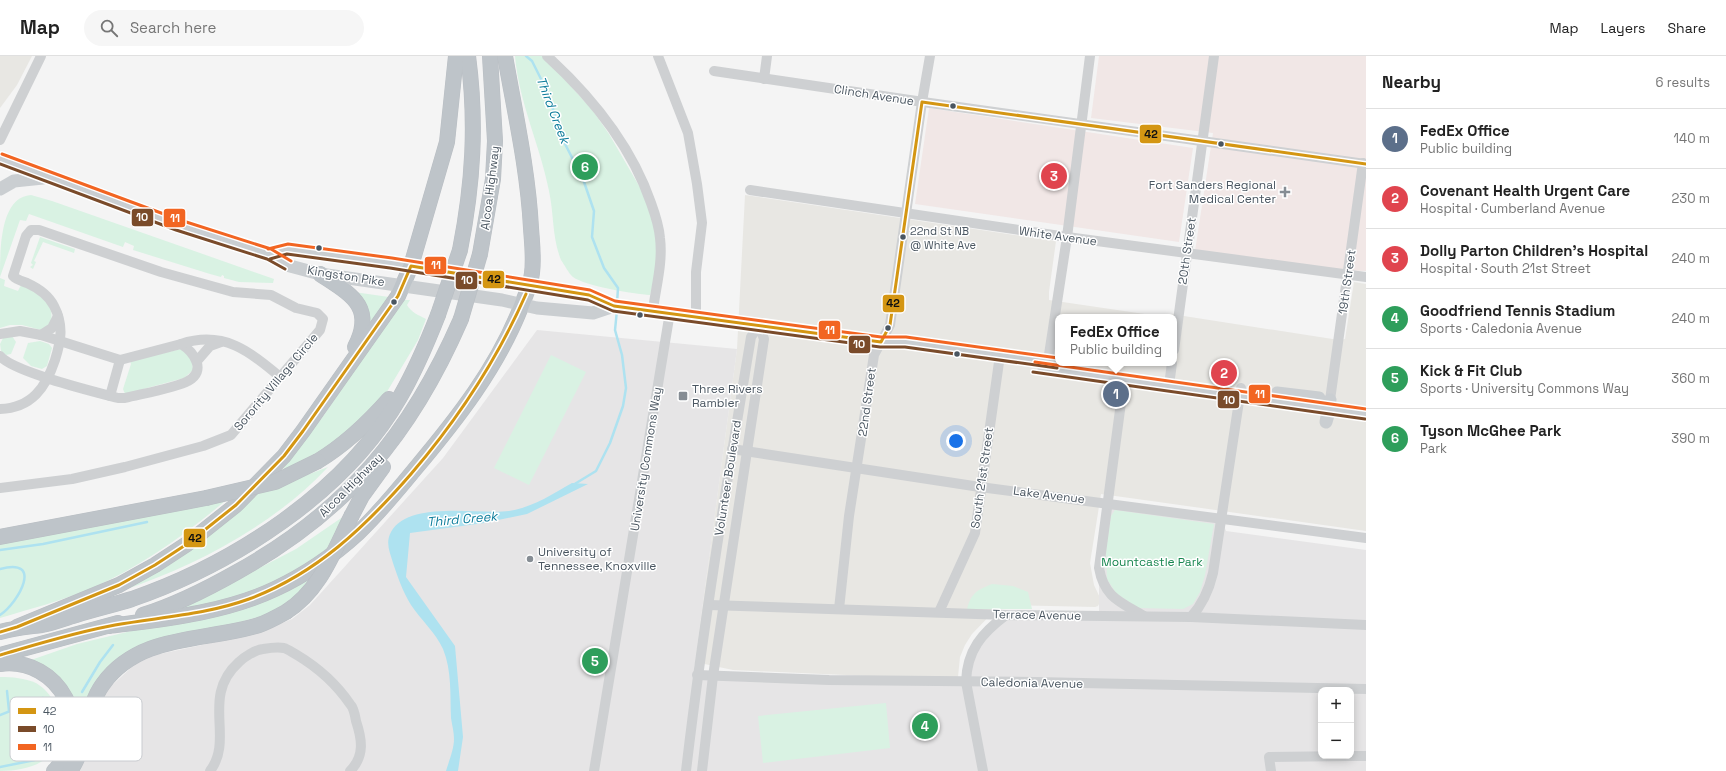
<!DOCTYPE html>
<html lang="en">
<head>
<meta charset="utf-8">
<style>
	:root { --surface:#fff; --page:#f6f6f6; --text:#222; --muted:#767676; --line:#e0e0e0; --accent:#868d94 }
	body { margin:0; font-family:"Space Grotesk",sans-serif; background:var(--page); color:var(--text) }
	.controls { position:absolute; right:12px; bottom:12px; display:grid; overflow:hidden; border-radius:8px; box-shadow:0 2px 10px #0003 }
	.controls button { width:36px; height:36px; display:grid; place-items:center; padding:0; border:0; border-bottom:1px solid var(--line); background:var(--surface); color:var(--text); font:20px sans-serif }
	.you { position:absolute; left:956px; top:385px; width:14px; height:14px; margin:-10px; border:3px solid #fff; border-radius:50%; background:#1a73e8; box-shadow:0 0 0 6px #1a73e833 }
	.badge { display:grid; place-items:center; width:26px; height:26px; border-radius:50%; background:var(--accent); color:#fff; font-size:13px; font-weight:700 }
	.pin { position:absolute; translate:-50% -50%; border:2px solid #fff; box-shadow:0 1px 4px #0006 }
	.popup { position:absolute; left:1055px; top:258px; width:122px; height:52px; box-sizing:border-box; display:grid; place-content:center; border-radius:8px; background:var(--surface); filter:drop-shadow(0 1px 3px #0005); font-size:13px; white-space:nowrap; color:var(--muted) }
	.popup b { font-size:15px; color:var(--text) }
	.popup::after { content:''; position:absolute; left:50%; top:100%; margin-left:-8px; border:8px solid transparent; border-top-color:var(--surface) }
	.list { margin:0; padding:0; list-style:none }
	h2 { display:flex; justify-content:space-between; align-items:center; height:52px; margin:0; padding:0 16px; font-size:17px }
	h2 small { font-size:13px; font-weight:400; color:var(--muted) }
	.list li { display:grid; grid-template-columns:26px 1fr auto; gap:12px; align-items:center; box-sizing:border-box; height:60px; padding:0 16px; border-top:1px solid var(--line) }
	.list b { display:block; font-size:15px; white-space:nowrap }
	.list p { margin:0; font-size:13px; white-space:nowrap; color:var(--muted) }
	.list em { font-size:13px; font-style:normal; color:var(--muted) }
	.icon { flex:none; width:22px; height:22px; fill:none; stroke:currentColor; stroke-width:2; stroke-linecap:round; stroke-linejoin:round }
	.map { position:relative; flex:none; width:1366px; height:715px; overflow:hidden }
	header { display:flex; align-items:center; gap:24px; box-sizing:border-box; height:56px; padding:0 20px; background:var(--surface); border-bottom:1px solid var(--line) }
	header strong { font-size:19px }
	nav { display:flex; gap:22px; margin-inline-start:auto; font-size:14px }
	.search { width:280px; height:36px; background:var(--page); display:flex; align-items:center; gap:10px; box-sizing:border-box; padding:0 14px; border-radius:22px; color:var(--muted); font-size:15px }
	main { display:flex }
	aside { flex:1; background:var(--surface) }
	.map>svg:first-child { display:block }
	.commercial { fill:#e8e7e3 }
	.education { fill:#e6e5e6; fill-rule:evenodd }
	.medical { fill:#f1e7e6 }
	.green { fill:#d9f2e3 }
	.water { fill:#aee2f0 }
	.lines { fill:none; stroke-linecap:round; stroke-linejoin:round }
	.stream { stroke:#aee2f0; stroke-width:2.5 }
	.highway-casing { stroke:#b9bec3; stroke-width:16 }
	.minor { stroke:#ced0d2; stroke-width:10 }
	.major { stroke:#caced1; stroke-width:13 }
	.highway { stroke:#bec4c9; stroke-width:15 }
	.highway-bridge-casing { stroke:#b9bec3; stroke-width:16; stroke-linecap:butt }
	.highway-bridge { stroke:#bec4c9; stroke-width:15 }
	.bus-1-casing { stroke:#fff; stroke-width:6 }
	.bus-2-casing { stroke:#fff; stroke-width:6 }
	.bus-3-casing { stroke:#fff; stroke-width:6 }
	.bus-1 { stroke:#d49613; stroke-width:3 }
	.bus-2 { stroke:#7a4b2a; stroke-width:3 }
	.bus-3 { stroke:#f26522; stroke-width:3 }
	.bus-dot { fill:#4a5661; stroke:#fff; stroke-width:1.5 }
	.poi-dot { fill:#868d94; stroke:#fff; stroke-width:1.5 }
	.labels { text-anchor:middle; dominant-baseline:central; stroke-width:3; stroke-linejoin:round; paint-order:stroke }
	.bus-label { font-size:11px; fill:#4a5661; stroke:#fff; text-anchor:start }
	.street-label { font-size:12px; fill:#4a5661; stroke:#fff }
	.poi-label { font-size:12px; fill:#4a5661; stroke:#fff; text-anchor:start }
	.park-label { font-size:12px; fill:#17864f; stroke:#fff }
	.water-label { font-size:13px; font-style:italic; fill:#0c7c9b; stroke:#fff }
	.key { fill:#fff; stroke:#c9ccd0; stroke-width:1 }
	.key-label { font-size:11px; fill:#4a5661 }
	.line-badge { stroke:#fff; stroke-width:1.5 }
	.badge-label { font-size:11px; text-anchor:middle; font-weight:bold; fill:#fff }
	.pale-badge-label { font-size:11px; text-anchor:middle; font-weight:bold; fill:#111 }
</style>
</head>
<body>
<header>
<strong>Map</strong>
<div class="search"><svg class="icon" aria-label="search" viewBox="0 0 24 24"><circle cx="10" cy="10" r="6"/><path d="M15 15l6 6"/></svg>Search here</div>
<nav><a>Map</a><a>Layers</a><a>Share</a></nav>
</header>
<main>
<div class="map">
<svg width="1366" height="715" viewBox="0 0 1366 715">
	<rect width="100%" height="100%" fill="#f4f4f4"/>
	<g class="commercial">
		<path d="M0,0H32L17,29L0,52Z"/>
		<path d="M745,139L1056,185L1049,236V244L1165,261H1058V307H1174V261H1171V258L1339,284L1345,283L1354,226L1366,228V475L1101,438L1090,507L1094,529L1101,544L1098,550L1095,551L1000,549L972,578L965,589L960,601L958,621H890L733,614L695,606L737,293Z"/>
	</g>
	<path class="education" d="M537,274L737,293L693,622L966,626L972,594L1006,559L1099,560V512L1107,446L1221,462L1226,475L1366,494V715H78L89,693L96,655L107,634L134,609L155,599L258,577L292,563L310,549L443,402ZM1321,634H1351V700H1321Z"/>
	<g class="medical">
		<path d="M1099,0H1366V215L1337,214L1195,195L1213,77L1091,62Z"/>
		<path d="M929,52L1193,92L1179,186L915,148Z"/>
	</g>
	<g class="green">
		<path d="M515,0H544L593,55L609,78L642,135L656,171L658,207L650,239C634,238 585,230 573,221C569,218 564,208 561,204C552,182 554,158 549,135C540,89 519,47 515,0Z"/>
		<path d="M31,139L52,145L274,223L273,227L239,226L224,222V220L222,219L221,221L210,218L133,194L134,190L125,186L123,191L29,158L26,165L20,164L0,221C0,193 0,141 31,139Z"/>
		<path d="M40,181L75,193L74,197L43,186L34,205L36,206L33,213L30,211L33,209L31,207Z"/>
		<path d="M0,222L5,224L4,230L18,235L21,229C36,236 58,248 50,268L41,274L22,269H10L0,272Z"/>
		<path d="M354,236L389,241L368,273Z"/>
		<path d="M402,244H410L407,249C411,256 418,259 426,263L418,284L382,344L335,387L280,417L324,359Z"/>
		<path d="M12,280L16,286L11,298L6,299L1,295L0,288L3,282Z"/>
		<path d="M40,285L49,288L52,292L47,310L42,313L31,310L23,302L28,287Z"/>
		<path d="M181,293L191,299L193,314L184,322L125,338L123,333L131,308L130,305Z"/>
		<path d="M551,299L586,316L529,429L494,412Z"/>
		<path d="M328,411C274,469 196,510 121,535L254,439Z"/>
		<path d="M225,445C184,480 140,511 90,533C61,545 30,553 0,562V487Z"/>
		<path d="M1115,454L1214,468L1205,519L1200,536L1193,548L1183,553L1138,552L1116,537L1107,523L1106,495L1111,460Z"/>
		<path d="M347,458L329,494L262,535L167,557L211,537L296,493Z"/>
		<path d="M322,512L304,537L280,555L222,571L114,607L79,693C76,644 77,629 31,604L77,588L131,575Z"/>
		<path d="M992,528L1013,530L1028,536L1032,553H967C971,537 977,534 992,528Z"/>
		<path d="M0,621C13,621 24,622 36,627C46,633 53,642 57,653C72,697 39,715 0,715Z"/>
		<path d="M886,647L890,692L763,707L758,660Z"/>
	</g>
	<path class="water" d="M572,427L588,428L527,458L484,467L410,477L406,521L455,590L463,681L458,715H446C449,705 454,693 454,683C454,676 452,669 451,662C450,639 452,615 443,593C436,577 421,564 411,549C403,536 398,522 393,507C390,496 385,487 391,476C409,444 480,459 509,455C531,452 553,438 572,427Z"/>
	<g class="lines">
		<g class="stream">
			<path d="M526,0L532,5L547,35L563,84L583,123L594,155L592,181L604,212L618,232L617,247"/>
			<path d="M573,429L596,415L610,387L623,350L626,332L622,299L615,274L617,254"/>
			<path d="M0,494L43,488L147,466"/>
			<path d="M0,513C44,501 19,546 0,559"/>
			<path d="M7,635L9,655"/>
			<path d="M82,636L100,606L113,589"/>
			<path d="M0,659L43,642"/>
			<path d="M0,711L35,704L47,696L56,684L58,659L56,650"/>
		</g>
		<g class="highway-casing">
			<g id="highway">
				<path d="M460,194C473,128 477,67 468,0"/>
				<path d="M480,198L493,123L495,85L490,0"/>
				<path d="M320,218C350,238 376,250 355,291"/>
				<path d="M318,405C346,388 367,368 389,343"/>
				<path d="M352,459L362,440L383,411"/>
				<path d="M0,481L206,442"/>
				<path d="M143,559C175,549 207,533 237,516C347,455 411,378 461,263"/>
				<path d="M109,570C164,563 224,557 275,533C305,519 334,499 358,477C379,457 397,435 415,413C457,363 497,312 521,251C525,240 531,228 532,217C534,202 532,187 531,172C528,114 515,57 505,0"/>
				<path d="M17,571L119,529L155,509L187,488L236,449L284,400L303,375L398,240L411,210L447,86L456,0"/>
				<path d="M0,576C14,572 27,571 42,569C53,567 65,562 76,559C95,553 113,549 132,543C233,508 345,437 400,341C415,315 427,287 438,259"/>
				<path d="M0,599L118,567"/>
				<path d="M0,608C59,600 98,672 54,715"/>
				<path d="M70,715C89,688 84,654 103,628C140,577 205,586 259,569C268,566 277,561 286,556"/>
			</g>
		</g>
		<g class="minor">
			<path d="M547,0C592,41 631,89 651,147C655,158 659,170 660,182C663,207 656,230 653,254"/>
			<path d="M658,0L688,77L697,128L702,167L696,216V260"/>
			<path d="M714,15L930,47L1366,108"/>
			<path d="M764,23L767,0"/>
			<path d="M0,84L41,0"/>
			<path d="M750,134L1067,181L1366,221"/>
			<path d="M0,278L20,275L41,279L120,304L181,288C194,296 207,315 188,325C176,332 141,338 125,342H118C95,336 13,316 0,300"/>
			<path d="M41,279L52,272L58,260"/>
			<path d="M181,288C223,274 250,295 280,321"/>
			<path d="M1174,294L1214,0"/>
			<path d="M197,305L210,290L221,286"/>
			<path d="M1048,305L1067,181L1090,0"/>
			<path d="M1170,322L1172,307"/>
			<path d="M1124,324L1099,512C1104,541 1120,546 1144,560"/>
			<path d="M110,340L120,304"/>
			<path d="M1330,344L1363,107"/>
			<path d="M0,353C32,352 46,331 55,304C61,285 64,269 54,250C49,240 38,232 27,227C22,225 17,224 13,220L26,180L31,174H39L161,216L233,236L271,239L296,252L317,257L323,263L320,274L231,379L203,390L125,411L72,423L0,432"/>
			<path d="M732,393L980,431L1366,482"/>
			<path d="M709,549L1006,559L1191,561L1366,569"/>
			<path d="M839,553L849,460L874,299L890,269L922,46L930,0"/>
			<path d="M939,556L975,477L999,306"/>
			<path d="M1191,561C1203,548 1209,534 1213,517L1241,332"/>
			<path d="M697,619L829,624L1035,626L1366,633"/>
			<path d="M1351,700H1366"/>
			<path d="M210,715C235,682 200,641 239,606C244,601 255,594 263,593C269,592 278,591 284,592C288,593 293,597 297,599C317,611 337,629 350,648C354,652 355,659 356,665C362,683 365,700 350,715"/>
			<path d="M594,715L670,256"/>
			<path d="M686,715C703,570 727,425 751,281L759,269"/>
			<path d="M702,715L713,620L764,283L759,269"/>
			<path d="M983,715L966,626C967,594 982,577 1006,559"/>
			<path d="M1271,715L1269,701L1349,700"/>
		</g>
		<g class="major">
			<path d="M0,103L178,169L269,198L290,210L320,218L502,244L537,252L593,257L614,250"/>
			<path d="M0,133L14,125L43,122"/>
			<path d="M269,198L287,193L391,207L589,239L614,250L881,286H905L1058,307"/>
			<path d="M1044,313L1366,358"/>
			<path d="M1277,337L1319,342"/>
			<path d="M1328,359L1326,366L1330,344"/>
		</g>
		<use href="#highway" class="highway"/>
		<g class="highway-bridge-casing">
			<g id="highway-bridge">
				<path d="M438,259L460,194"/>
				<path d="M461,263L480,198"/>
				<path d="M206,442L275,426L318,405"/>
				<path d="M286,556C321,534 334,494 352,459"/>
			</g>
		</g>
		<use href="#highway-bridge" class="highway-bridge"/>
		<g class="bus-1-casing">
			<g id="bus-1">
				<path d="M0,576L17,571L119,529L155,509L187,488L236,449L284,400L303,375L398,240L411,210L589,239L614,250L881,286L890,269L922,46L1366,108"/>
				<path d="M0,599C38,588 76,576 115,569C160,561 205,559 249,543C316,518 365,471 411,418C458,363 497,304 526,238"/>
			</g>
		</g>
		<g class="bus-2-casing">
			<g id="bus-2">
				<path d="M0,108L176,174L267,203L285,213"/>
				<path d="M270,203L287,198L390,212L588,244L613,255L880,291H905L1057,312"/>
				<path d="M1033,316L1365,363"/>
			</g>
		</g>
		<g class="bus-3-casing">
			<g id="bus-3">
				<path d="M2,98L180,164L271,193L291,205"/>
				<path d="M268,193L288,188L392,202L590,234L615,245L881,281H906L1058,302"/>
				<path d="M1035,306L1366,353"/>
			</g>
		</g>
		<use href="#bus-1" class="bus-1"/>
		<use href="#bus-2" class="bus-2"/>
		<use href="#bus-3" class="bus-3"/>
	</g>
	<g class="bus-dot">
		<circle cx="953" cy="50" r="3.5"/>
		<circle cx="1221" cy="88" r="3.5"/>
		<circle cx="903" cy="181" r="3.5"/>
		<circle cx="319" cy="192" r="3.5"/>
		<circle cx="394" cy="246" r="3.5"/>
		<circle cx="640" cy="259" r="3.5"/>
		<circle cx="888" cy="272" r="3.5"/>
		<circle cx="957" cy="298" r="3.5"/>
	</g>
	<g class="poi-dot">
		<path d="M1283 130h4v4h4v4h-4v4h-4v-4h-4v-4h4z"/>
		<rect x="678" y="335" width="10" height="10" rx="2"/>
		<circle cx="530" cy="503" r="4"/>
	</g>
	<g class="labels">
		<g class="bus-label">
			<text x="910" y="175">22nd St NB<tspan x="910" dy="14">@ White Ave</tspan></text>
		</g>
		<g class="street-label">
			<text transform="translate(874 39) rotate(9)">Clinch Avenue</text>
			<text transform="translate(490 132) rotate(-83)">Alcoa Highway</text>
			<text transform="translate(1058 180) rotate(8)">White Avenue</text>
			<text transform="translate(1187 195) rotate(-82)">20th Street</text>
			<text transform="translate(346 220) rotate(9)">Kingston Pike</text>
			<text transform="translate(1347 226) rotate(-82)">19th Street</text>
			<text transform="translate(276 326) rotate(-50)">Sorority Village Circle</text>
			<text transform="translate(867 346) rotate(-82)">22nd Street</text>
			<text transform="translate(646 403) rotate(-81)">University Commons Way</text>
			<text transform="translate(728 422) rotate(-81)">Volunteer Boulevard</text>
			<text transform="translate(982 422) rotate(-82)">South 21st Street</text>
			<text transform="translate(351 429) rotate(-45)">Alcoa Highway</text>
			<text transform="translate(1049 439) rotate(7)">Lake Avenue</text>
			<text transform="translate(1037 559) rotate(1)">Terrace Avenue</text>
			<text transform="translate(1032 627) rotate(1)">Caledonia Avenue</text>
		</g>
		<g class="poi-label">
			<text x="1276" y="129" text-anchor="end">Fort Sanders Regional<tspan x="1276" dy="14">Medical Center</tspan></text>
			<text x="692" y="333">Three Rivers<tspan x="692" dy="14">Rambler</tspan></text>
			<text x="538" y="496">University of<tspan x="538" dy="14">Tennessee, Knoxville</tspan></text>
		</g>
		<g class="park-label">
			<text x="1152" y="506">Mountcastle Park</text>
		</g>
		<g class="water-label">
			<text transform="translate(553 54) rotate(69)">Third Creek</text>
			<text transform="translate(462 463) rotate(-5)">Third Creek</text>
		</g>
	</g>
	<rect x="10" y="641" width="132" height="64" rx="6" class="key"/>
	<rect x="18" y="652" width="18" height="6" fill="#d49613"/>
	<rect x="18" y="670" width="18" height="6" fill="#7a4b2a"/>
	<rect x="18" y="688" width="18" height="6" fill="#f26522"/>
	<g class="key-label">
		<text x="43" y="659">42</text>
		<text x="43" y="677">10</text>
		<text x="43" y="695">11</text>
	</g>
	<g class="line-badge">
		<rect x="1139" y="68" width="23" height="20" rx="4" fill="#d49613"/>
		<rect x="131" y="152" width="23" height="19" rx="4" fill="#7a4b2a"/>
		<rect x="163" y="152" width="23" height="20" rx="4" fill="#f26522"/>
		<rect x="424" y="200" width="23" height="19" rx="4" fill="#f26522"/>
		<rect x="482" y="214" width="23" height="19" rx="4" fill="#d49613"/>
		<rect x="455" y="215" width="23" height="19" rx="4" fill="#7a4b2a"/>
		<rect x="882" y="238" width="23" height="19" rx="4" fill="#d49613"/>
		<rect x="818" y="264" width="23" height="20" rx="4" fill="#f26522"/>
		<rect x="848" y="279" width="23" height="19" rx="4" fill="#7a4b2a"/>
		<rect x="1248" y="328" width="23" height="20" rx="4" fill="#f26522"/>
		<rect x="1217" y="334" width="23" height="19" rx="4" fill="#7a4b2a"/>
		<rect x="183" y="472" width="23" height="20" rx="4" fill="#d49613"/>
	</g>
	<g class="badge-label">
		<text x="142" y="165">10</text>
		<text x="175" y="166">11</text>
		<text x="436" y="213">11</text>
		<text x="467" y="228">10</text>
		<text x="830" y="278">11</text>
		<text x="859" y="292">10</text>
		<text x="1260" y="342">11</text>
		<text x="1229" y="348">10</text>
	</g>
	<g class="pale-badge-label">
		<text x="1151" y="82">42</text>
		<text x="494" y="227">42</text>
		<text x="893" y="251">42</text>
		<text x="195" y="486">42</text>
	</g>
</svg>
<div class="controls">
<button>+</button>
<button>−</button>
</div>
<div class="you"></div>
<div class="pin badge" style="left:1116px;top:338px;background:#5c6f8a">1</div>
<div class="popup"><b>FedEx Office</b>Public building</div>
<div class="pin badge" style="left:1224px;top:317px;background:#e0444e">2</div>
<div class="pin badge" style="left:1054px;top:120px;background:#e0444e">3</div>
<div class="pin badge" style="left:925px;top:670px;background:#2e9e5b">4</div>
<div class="pin badge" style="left:595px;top:605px;background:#2e9e5b">5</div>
<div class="pin badge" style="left:585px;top:111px;background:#2e9e5b">6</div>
</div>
<aside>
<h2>Nearby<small>6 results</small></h2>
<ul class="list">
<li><span class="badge" style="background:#5c6f8a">1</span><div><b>FedEx Office</b><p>Public building</p></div><em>140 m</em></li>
<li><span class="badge" style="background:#e0444e">2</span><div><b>Covenant Health Urgent Care</b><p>Hospital · Cumberland Avenue</p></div><em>230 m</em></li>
<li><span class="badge" style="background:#e0444e">3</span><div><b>Dolly Parton Children’s Hospital</b><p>Hospital · South 21st Street</p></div><em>240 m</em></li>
<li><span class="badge" style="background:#2e9e5b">4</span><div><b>Goodfriend Tennis Stadium</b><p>Sports · Caledonia Avenue</p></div><em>240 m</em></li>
<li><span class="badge" style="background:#2e9e5b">5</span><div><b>Kick &amp; Fit Club</b><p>Sports · University Commons Way</p></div><em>360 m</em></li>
<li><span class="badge" style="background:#2e9e5b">6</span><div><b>Tyson McGhee Park</b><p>Park</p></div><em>390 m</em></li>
</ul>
</aside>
</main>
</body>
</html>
